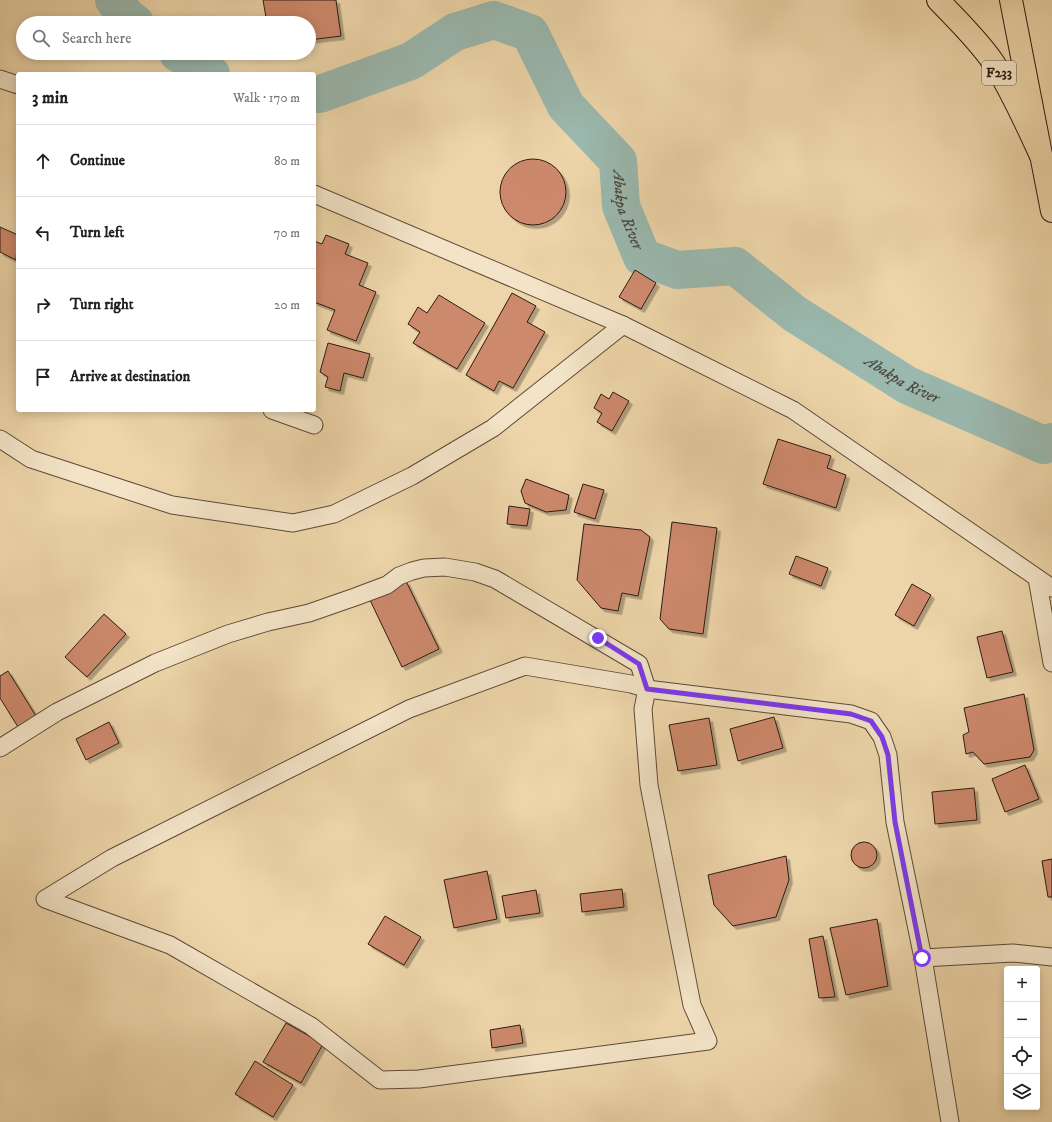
<!DOCTYPE html>
<html lang="en">
<head>
<meta charset="utf-8">
<style>
	:root { --surface:#fff; --page:#f2f2f2; --text:#202124; --muted:#757577; --line:#e0e0e0 }
	body { margin:0; font-family:"IM FELL DW Pica",serif; background:var(--page); color:var(--text) }
	.controls { position:absolute; right:12px; bottom:12px; display:grid; overflow:hidden; border-radius:4px; box-shadow:0 2px 10px #0003 }
	.controls button { width:36px; height:36px; display:grid; place-items:center; padding:0; border:0; border-bottom:1px solid var(--line); background:var(--surface); color:var(--text); font:20px sans-serif }
	.stop { position:absolute; width:12px; height:12px; margin:-9px; border:3px solid #7c3aed; border-radius:50%; background:#fff }
	.stop.end { background:#7c3aed; border-color:#fff; box-shadow:0 1px 4px #0008 }
	.list { margin:0; padding:0; list-style:none }
	h2 { display:flex; justify-content:space-between; align-items:center; height:52px; margin:0; padding:0 16px; font-size:17px }
	h2 small { font-size:13px; font-weight:400; color:var(--muted) }
	.list li { display:grid; grid-template-columns:26px 1fr auto; gap:12px; align-items:center; box-sizing:border-box; height:72px; padding:0 16px; border-top:1px solid var(--line) }
	.list b { display:block; font-size:15px; white-space:nowrap }
	.list em { font-size:13px; font-style:normal; color:var(--muted) }
	.icon { flex:none; width:22px; height:22px; fill:none; stroke:currentColor; stroke-width:2; stroke-linecap:round; stroke-linejoin:round }
	.map { position:relative; flex:none; width:1052px; height:1122px; overflow:hidden }
	.search { position:absolute; background:var(--surface); box-shadow:0 2px 10px #0003; left:16px; top:16px; width:300px; height:44px; display:flex; align-items:center; gap:10px; box-sizing:border-box; padding:0 14px; border-radius:22px; color:var(--muted); font-size:15px }
	.panel { position:absolute; background:var(--surface); box-shadow:0 2px 10px #0003; left:16px; top:72px; width:300px; height:340px; border-radius:4px }
	.map>svg:first-child { display:block }
	.lines { fill:none; stroke-linecap:round; stroke-linejoin:round }
	.river { stroke:#9ab8ae; stroke-width:38 }
	.building { fill:#cd896c; stroke:#2c1b12; filter:url(#shadow) }
	.minor-casing { stroke:#5c4a38; stroke-width:19 }
	.primary-casing { stroke:#2c1b12; stroke-width:24 }
	.trunk-casing { stroke:#2c1b12; stroke-width:24 }
	.minor { stroke:#f3e4c7; stroke-width:17 }
	.primary { stroke:#edd5a9; stroke-width:22 }
	.trunk { stroke:#edd5a9; stroke-width:22 }
	.route { stroke:#7c3aed; stroke-width:5 }
	.labels { text-anchor:middle; dominant-baseline:central; stroke-width:3; stroke-linejoin:round; paint-order:stroke }
	.shield { fill:#f3e4c7; stroke:#685748; stroke-width:1 }
	.shield-label { font-size:14px; font-weight:bold; fill:#2c1b12 }
	.water-label { font-size:16px; font-style:italic; fill:#4d4a41; stroke:#f3e4c7 }
</style>
</head>
<body>
<div class="map">
<svg width="1052" height="1122" viewBox="0 0 1052 1122">
	<defs>
		<filter id="shadow"><feDropShadow dx="3.5" dy="3.5" stdDeviation="0" flood-color="#0004"/></filter>
	</defs>
	<rect width="100%" height="100%" fill="#edd5a9"/>
	<filter id="stains"><feTurbulence type="fractalNoise" baseFrequency=".005" numOctaves="4"/><feColorMatrix values="0 0 0 0 .2 0 0 0 0 .09 0 0 0 0 .02 0 0 0 .5 -.17"/></filter>
	<radialGradient id="worn" r=".72"><stop offset=".6" stop-color="#630" stop-opacity="0"/><stop offset="1" stop-color="#630" stop-opacity=".3"/></radialGradient>
	<g class="lines">
		<g class="river">
			<path d="M114,0L127,17L135,23"/>
			<path d="M178,53L211,74"/>
			<path id="s1" d="M314,94H320L411,61L455,32L494,20L530,33L566,106L618,161L621,206L642,257L677,270L735,266L795,314L907,385L1044,445L1052,442"/>
		</g>
	</g>
	<g class="building">
		<path d="M263,0H336L341,36L309,40V23H267Z"/>
		<circle cx="533" cy="192" r="33"/>
		<path d="M0,227L18,235L16,260L0,252Z"/>
		<path d="M326,235L349,244L345,254L368,263L359,285L376,292L356,341L327,330L335,310L314,302V241L322,244Z"/>
		<path d="M635,270L656,283L641,309L619,297Z"/>
		<path d="M512,293L536,306L527,322L545,332L513,388L499,381L494,391L466,375Z"/>
		<path d="M439,295L485,323L457,369L413,343L420,332L408,324L418,307L427,313Z"/>
		<path d="M328,343L370,354L363,378L344,373L340,391L325,387L328,377L320,372Z"/>
		<path d="M613,392L629,401L612,431L597,422L602,413L594,408L601,394L609,399Z"/>
		<path d="M778,439L831,456L827,468L846,475L836,508L763,484Z"/>
		<path d="M526,479L569,495L566,510L546,512L525,503L521,491Z"/>
		<path d="M583,484L604,490L595,519L574,512Z"/>
		<path d="M509,506L530,509L527,526L507,524Z"/>
		<path d="M672,522L717,528L703,634L669,629L660,619Z"/>
		<path d="M584,524L641,530L650,537L638,596L622,593L618,611L601,608L577,580Z"/>
		<path d="M796,556L828,568L821,586L789,574Z"/>
		<path d="M406,581L439,649L402,667L369,598Z"/>
		<path d="M912,584L931,595L914,626L895,615Z"/>
		<path d="M104,614L126,634L87,677L65,657Z"/>
		<path d="M1002,631L1013,672L987,678L977,637Z"/>
		<path d="M8,671L36,716L18,727L0,698V676Z"/>
		<path d="M1024,694L1034,750L1030,757L984,764L973,752L966,754L963,735L969,732L964,708Z"/>
		<path d="M774,717L783,748L738,761L730,729Z"/>
		<path d="M709,718L717,765L678,771L669,725Z"/>
		<path d="M109,722L119,743L86,760L76,739Z"/>
		<path d="M1025,765L1039,799L1005,812L992,779Z"/>
		<path d="M974,788L977,820L935,824L932,792Z"/>
		<circle cx="864" cy="855" r="13"/>
		<path d="M786,856L789,880L776,917L733,926L714,905L708,875Z"/>
		<path d="M1052,859V897H1048L1042,861Z"/>
		<path d="M487,871L497,919L454,928L444,880Z"/>
		<path d="M622,889L624,907L582,912L580,894Z"/>
		<path d="M536,890L540,913L506,918L502,896Z"/>
		<path d="M385,916L421,937L404,965L368,944Z"/>
		<path d="M877,919L888,986L846,995L830,928Z"/>
		<path d="M823,936L835,997L819,998L809,939Z"/>
		<path d="M286,1023L323,1044L301,1083L263,1062Z"/>
		<path d="M520,1025L523,1043L492,1048L490,1030Z"/>
		<path d="M255,1061L293,1085L273,1117L235,1094Z"/>
	</g>
	<g class="lines">
		<g class="minor-casing">
			<g id="minor">
				<path d="M0,79L18,85"/>
				<path d="M314,194L623,325L793,410L1052,588"/>
				<path d="M272,410L314,425"/>
				<path d="M0,439L31,459L172,505L293,523L334,514L412,476L493,428L623,325"/>
				<path d="M1037,578L1052,663"/>
				<path d="M525,666L631,684L647,689L643,709L649,785L692,1005L708,1041L419,1079L380,1080L311,1026L170,945L45,899L112,858L409,709Z"/>
				<path d="M0,748L57,712L155,663L228,634L268,622L309,613L355,597L387,585L399,576L412,571L424,568L445,567L475,572L495,579L639,664L647,689L851,714L871,721L882,737L888,755L895,822L923,958"/>
				<path d="M950,1122L923,958L1013,953L1052,957"/>
			</g>
		</g>
		<g class="primary-casing">
			<path id="primary" d="M1011,0L1052,211"/>
		</g>
		<g class="trunk-casing">
			<path id="trunk" d="M938,0C957,20 977,39 993,62C1011,89 1028,128 1042,158"/>
		</g>
		<use href="#minor" class="minor"/>
		<use href="#primary" class="primary"/>
		<use href="#trunk" class="trunk"/>
	</g>
	<g class="lines">
		<path class="route" d="M598,638L639,664L647,689L851,714L871,721L882,737L888,755L895,822L922,958"/>
	</g>
	<g class="labels">
		<rect class="shield" x="982" y="61" width="34" height="24" rx="3"/>
		<g class="shield-label">
			<text x="999" y="73">F233</text>
		</g>
		<g class="water-label">
			<text stroke="none"><textPath href="#s1" startOffset="442">Abakpa River</textPath></text>
			<text stroke="none"><textPath href="#s1" startOffset="790">Abakpa River</textPath></text>
		</g>
	</g>
	<rect width="100%" height="100%" filter="url(#stains)"/>
	<rect width="100%" height="100%" fill="url(#worn)"/>
</svg>
<div class="controls">
<button>+</button>
<button>−</button>
<button><svg class="icon" aria-label="locate" viewBox="0 0 24 24"><circle cx="12" cy="12" r="6"/><path d="M12 2v4M12 18v4M2 12h4M18 12h4"/></svg></button>
<button><svg class="icon" aria-label="layers" viewBox="0 0 24 24"><path d="M12 4l9 5-9 5-9-5zM3 14l9 5 9-5"/></svg></button>
</div>
<div class="stop" style="left:922px;top:958px"></div>
<div class="stop end" style="left:598px;top:638px"></div>
<div class="search"><svg class="icon" aria-label="search" viewBox="0 0 24 24"><circle cx="10" cy="10" r="6"/><path d="M15 15l6 6"/></svg>Search here</div>
<section class="panel">
<h2>3 min<small>Walk · 170 m</small></h2>
<ul class="list">
<li><svg class="icon" aria-label="ahead" viewBox="0 0 24 24"><path d="M12 20V5M6 11l6-6 6 6"/></svg><div><b>Continue</b></div><em>80 m</em></li>
<li><svg class="icon" aria-label="left" viewBox="0 0 24 24"><path d="M17 20v-9H6M10 6l-5 5 5 5"/></svg><div><b>Turn left</b></div><em>70 m</em></li>
<li><svg class="icon" aria-label="right" viewBox="0 0 24 24"><path d="M7 20v-9h11M14 6l5 5-5 5"/></svg><div><b>Turn right</b></div><em>20 m</em></li>
<li><svg class="icon" aria-label="arrive" viewBox="0 0 24 24"><path d="M6 21V4h12l-3 4 3 4H6"/></svg><div><b>Arrive at destination</b></div></li>
</ul>
</section>
</div>
</body>
</html>
